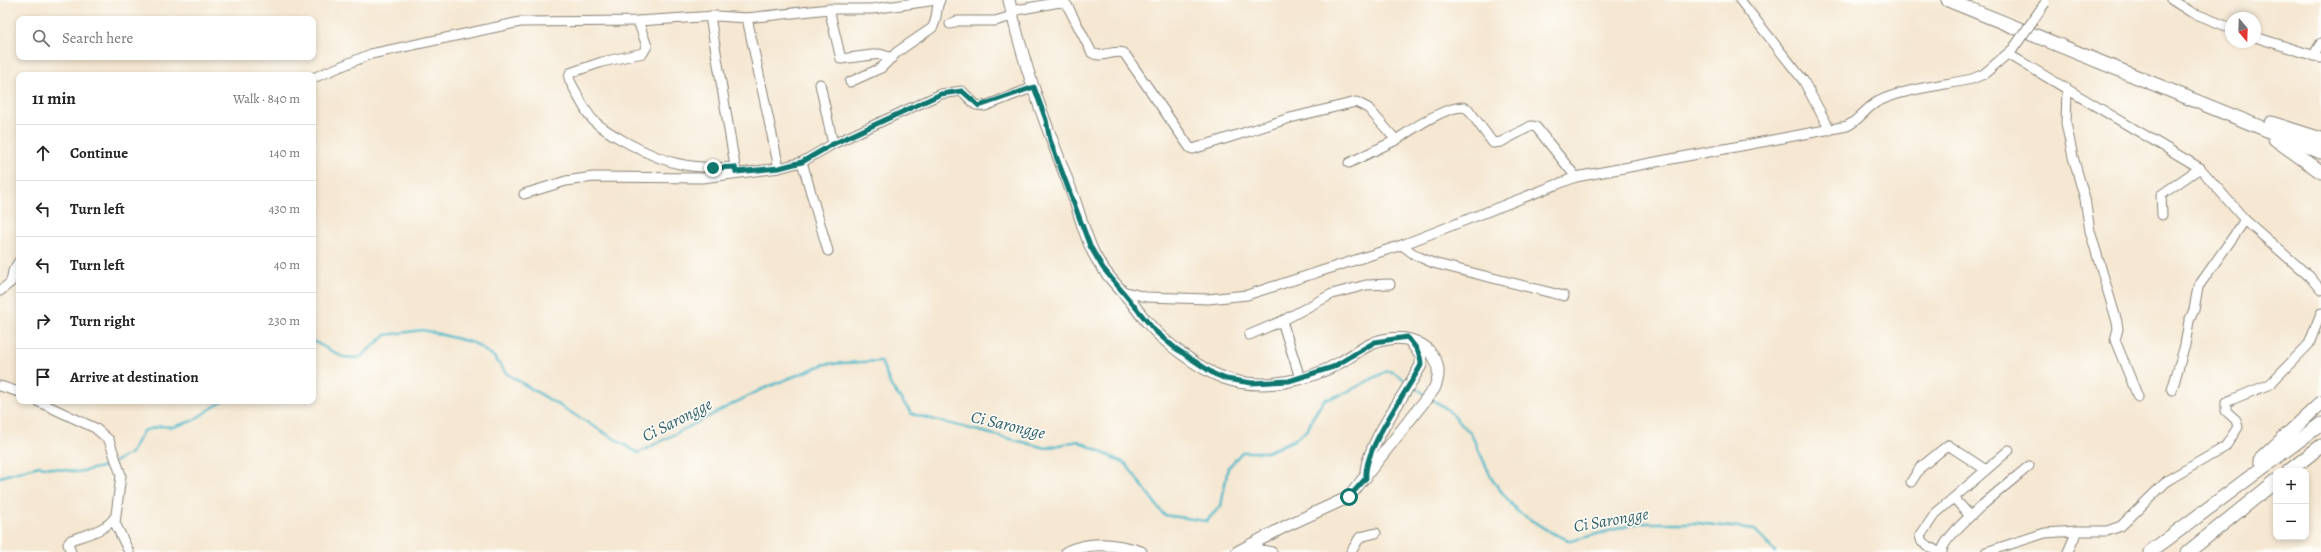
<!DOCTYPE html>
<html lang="en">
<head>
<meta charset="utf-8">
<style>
	:root { --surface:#fff; --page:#f2f2f2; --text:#222; --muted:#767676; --line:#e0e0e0 }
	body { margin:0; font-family:Alegreya,serif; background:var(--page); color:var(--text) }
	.controls { position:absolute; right:12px; bottom:12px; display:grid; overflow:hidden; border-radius:8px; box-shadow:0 2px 6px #0003 }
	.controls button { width:36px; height:36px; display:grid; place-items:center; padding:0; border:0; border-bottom:1px solid var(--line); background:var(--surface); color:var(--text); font:20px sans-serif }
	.compass { position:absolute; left:2225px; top:12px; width:36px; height:36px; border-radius:50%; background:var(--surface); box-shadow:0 2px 6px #0003; rotate:161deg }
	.stop { position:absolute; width:12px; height:12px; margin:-9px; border:3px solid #0f766e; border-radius:50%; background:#fff }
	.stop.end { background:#0f766e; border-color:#fff; box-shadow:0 1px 4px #0008 }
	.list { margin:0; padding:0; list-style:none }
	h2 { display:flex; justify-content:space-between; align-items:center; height:52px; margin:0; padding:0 16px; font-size:17px }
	h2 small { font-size:13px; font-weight:400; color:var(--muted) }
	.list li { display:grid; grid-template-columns:26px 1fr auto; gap:12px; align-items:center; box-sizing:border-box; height:56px; padding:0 16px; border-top:1px solid var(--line) }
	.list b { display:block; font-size:15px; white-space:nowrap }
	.list em { font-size:13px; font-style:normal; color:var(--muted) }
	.icon { flex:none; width:22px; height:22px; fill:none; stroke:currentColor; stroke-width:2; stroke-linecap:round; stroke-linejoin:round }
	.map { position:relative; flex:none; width:2321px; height:552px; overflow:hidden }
	.search { position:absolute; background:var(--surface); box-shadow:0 2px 6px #0003; left:16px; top:16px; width:300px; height:44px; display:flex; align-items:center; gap:10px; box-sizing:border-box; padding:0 14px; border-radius:8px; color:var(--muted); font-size:15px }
	.panel { position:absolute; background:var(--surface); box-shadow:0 2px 6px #0003; left:16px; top:72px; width:300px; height:332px; border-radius:8px }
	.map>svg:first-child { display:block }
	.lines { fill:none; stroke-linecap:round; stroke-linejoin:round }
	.stream { stroke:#4cb7c8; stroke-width:2.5 }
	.minor-casing { stroke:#888276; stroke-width:11 }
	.major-casing { stroke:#888276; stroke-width:13 }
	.highway-casing { stroke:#888276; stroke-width:15 }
	.minor { stroke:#fff; stroke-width:9 }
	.major { stroke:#fff; stroke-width:11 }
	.highway { stroke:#fff; stroke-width:13 }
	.minor-bridge-casing { stroke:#888276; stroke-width:11; stroke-linecap:butt }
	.minor-bridge { stroke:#fff; stroke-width:9 }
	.route { stroke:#0f766e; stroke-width:5 }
	.labels { text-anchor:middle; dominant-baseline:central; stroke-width:3; stroke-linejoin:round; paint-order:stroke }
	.water-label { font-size:17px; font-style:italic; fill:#326269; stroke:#fdfcf7 }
</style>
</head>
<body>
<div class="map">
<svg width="2321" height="552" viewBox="0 0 2321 552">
	<rect width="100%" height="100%" fill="#fdfcf7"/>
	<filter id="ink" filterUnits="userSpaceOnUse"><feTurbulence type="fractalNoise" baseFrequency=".025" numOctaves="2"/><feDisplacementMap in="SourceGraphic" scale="8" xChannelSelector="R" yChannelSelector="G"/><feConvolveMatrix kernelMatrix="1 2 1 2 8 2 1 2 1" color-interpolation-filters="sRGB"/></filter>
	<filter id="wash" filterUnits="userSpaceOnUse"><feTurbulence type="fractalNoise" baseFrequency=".012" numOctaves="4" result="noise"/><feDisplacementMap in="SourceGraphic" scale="16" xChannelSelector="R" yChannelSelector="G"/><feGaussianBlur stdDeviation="0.9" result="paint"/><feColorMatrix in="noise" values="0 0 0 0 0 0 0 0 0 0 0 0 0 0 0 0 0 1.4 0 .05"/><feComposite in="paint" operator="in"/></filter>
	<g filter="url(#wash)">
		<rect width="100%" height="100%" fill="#f5e7d1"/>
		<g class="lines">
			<g class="stream">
				<path d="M313,341L343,357L359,358L386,335L423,330L474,343L494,357L507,374L638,453L760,390L825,364L881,361L891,386L912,414L1046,448L1078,441L1126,464L1164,515L1206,521L1221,506L1228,468L1242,452H1267L1294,440L1308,429L1313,417L1324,400L1343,394L1387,371L1393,372L1408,382"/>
				<path d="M1412,385L1426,395"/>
				<path d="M1432,399L1447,409L1471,434L1493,481L1517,511L1550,532L1571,541L1639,523H1698L1755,530L1775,552"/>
				<path d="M0,477L39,466L78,472L107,466L131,453L143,431L161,426L173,427L192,421L223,401"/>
			</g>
		</g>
	</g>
	<g filter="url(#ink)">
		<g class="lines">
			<g class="minor-casing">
				<g id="minor">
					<path d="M1740,0L1803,80L1830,130"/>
					<path d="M2172,0L2191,12L2231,28"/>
					<path d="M829,9L841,59L880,54L892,58"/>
					<path d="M1011,11L1060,2L1067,5L1092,53C1101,59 1114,49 1124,53L1190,148L1193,149L1290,118L1356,102L1368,108L1396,140C1414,128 1442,108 1463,107L1468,109L1493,143L1501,142L1531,126L1536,127L1576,177"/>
					<path d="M710,16L736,172"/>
					<path d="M747,18L779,168"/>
					<path d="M638,21L647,46L643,53L602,62L570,73L569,78L571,83C578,95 584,110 593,120C602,129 613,135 624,141C664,163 688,170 735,167"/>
					<path d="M950,24L957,21H995L1012,16"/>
					<path d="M2255,37L2321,58"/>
					<path d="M2008,54L2200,168L2245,220L2310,277L2321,290"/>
					<path d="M2313,56L2321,43"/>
					<path d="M313,78L371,54L520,22L638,21L716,16L747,18L829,9H872L937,0"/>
					<path d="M850,82L881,68L897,52L932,28C938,20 935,9 940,0"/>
					<path d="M820,84L833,144"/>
					<path d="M2067,91L2066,123L2073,157L2085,199L2090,231L2117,322L2118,329L2115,340L2138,397"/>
					<path d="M802,162L828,251"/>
					<path d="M1349,163L1396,140"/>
					<path d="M524,194L566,181L593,177L702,178L779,168L802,162L833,144L941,94L962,91L976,105L985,106L1034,87"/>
					<path d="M2162,215L2161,195L2200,168"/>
					<path d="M1402,245L1415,255L1433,263L1564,296"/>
					<path d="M0,291L11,282L13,271L19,261"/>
					<path d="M1122,291L1146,297L1208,299L1247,295L1402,245L1576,177L1847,126C1860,120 1866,107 1879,101C1903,89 1945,85 1972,79L1984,74L2013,49"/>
					<path d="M1282,321L1300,378"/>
					<path d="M1249,335L1282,321L1332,294L1366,285L1390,284"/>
					<path d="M0,386L19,392"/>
					<path d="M2172,390L2185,345L2189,321L2194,310L2198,287L2245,220"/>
					<path d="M37,401L95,428L109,440L121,475L115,523L129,552"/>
					<path d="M1911,482L1920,468L1948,445L1986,470"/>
					<path d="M1954,498L1970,516"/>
					<path d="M1246,547L1272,552"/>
					<path d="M71,552L68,544L71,540C84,535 107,530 114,518"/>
					<path d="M1351,552L1360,537L1376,533"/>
					<path d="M1938,552L1922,542L1920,536L1935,514L2009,450"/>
					<path d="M1942,552C1942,534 2012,481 2029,466"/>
					<path d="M1986,552L2045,533L2077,531"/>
					<path d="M2068,552L2077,531H2107L2121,526L2168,480L2225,447L2238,427L2236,420L2226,411V402L2270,384L2309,344L2321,313"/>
				</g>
			</g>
			<g class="major-casing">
				<g id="major">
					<path d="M1009,0C1023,65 1047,128 1071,190C1079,211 1084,234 1094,254C1103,271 1116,285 1129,299C1135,306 1140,314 1147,322C1162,341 1201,370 1224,378C1261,391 1309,381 1341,362C1357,353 1370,341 1389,339C1420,334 1449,358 1434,389L1349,497L1286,526L1237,552"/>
					<path d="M1366,477C1363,449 1407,392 1421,365V356L1411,342"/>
					<path d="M1067,552C1090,541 1117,544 1141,552"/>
				</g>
			</g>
			<g class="highway-casing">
				<g id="highway">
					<path d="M1948,0L2321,152"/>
					<path d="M2271,123L2321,139"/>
					<path d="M2275,139L2321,172"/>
					<path d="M2260,460L2321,403"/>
					<path d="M2289,471L2321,446"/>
					<path d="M2150,552L2321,424"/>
					<path d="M2188,552L2276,481"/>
				</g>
			</g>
			<use href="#minor" class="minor"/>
			<use href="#major" class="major"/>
			<use href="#highway" class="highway"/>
			<g class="minor-bridge-casing">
				<path id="minor-bridge" d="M2013,49L2045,3"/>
			</g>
			<use href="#minor-bridge" class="minor-bridge"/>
		</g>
	</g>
	<g class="lines" filter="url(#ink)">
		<path class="route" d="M713,168L735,167L736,172L779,168L802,162L833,144L941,94L962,91L979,106L1034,87L1046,120L1050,140L1090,246L1103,268L1155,331L1175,348L1214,374L1226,379L1252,383L1289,381L1333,367L1375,342L1407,337C1415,346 1421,353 1421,365C1407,392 1363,449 1366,478L1349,497"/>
	</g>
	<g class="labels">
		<g class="water-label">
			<text transform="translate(677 420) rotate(-27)">Ci Sarongge</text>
			<text transform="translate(1008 425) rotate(13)">Ci Sarongge</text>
			<text transform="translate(1611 520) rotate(-10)">Ci Sarongge</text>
		</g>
	</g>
</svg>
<div class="controls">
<button>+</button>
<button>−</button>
</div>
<svg class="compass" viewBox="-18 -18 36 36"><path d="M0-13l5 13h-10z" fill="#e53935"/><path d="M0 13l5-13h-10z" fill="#767676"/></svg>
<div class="stop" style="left:1349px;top:497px"></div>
<div class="stop end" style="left:713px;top:168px"></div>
<div class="search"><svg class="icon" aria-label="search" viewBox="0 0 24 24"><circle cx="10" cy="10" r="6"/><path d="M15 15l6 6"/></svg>Search here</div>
<section class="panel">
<h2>11 min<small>Walk · 840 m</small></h2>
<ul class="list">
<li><svg class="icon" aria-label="ahead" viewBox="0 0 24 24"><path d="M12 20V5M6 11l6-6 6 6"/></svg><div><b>Continue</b></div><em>140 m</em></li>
<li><svg class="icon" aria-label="left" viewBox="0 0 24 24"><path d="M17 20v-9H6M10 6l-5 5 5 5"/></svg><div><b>Turn left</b></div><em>430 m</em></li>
<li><svg class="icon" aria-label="left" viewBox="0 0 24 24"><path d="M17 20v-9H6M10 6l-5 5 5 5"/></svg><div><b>Turn left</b></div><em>40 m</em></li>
<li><svg class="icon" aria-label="right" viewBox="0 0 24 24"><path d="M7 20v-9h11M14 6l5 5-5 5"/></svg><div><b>Turn right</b></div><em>230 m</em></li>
<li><svg class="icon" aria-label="arrive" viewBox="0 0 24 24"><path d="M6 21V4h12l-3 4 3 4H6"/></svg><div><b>Arrive at destination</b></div></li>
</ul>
</section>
</div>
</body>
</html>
